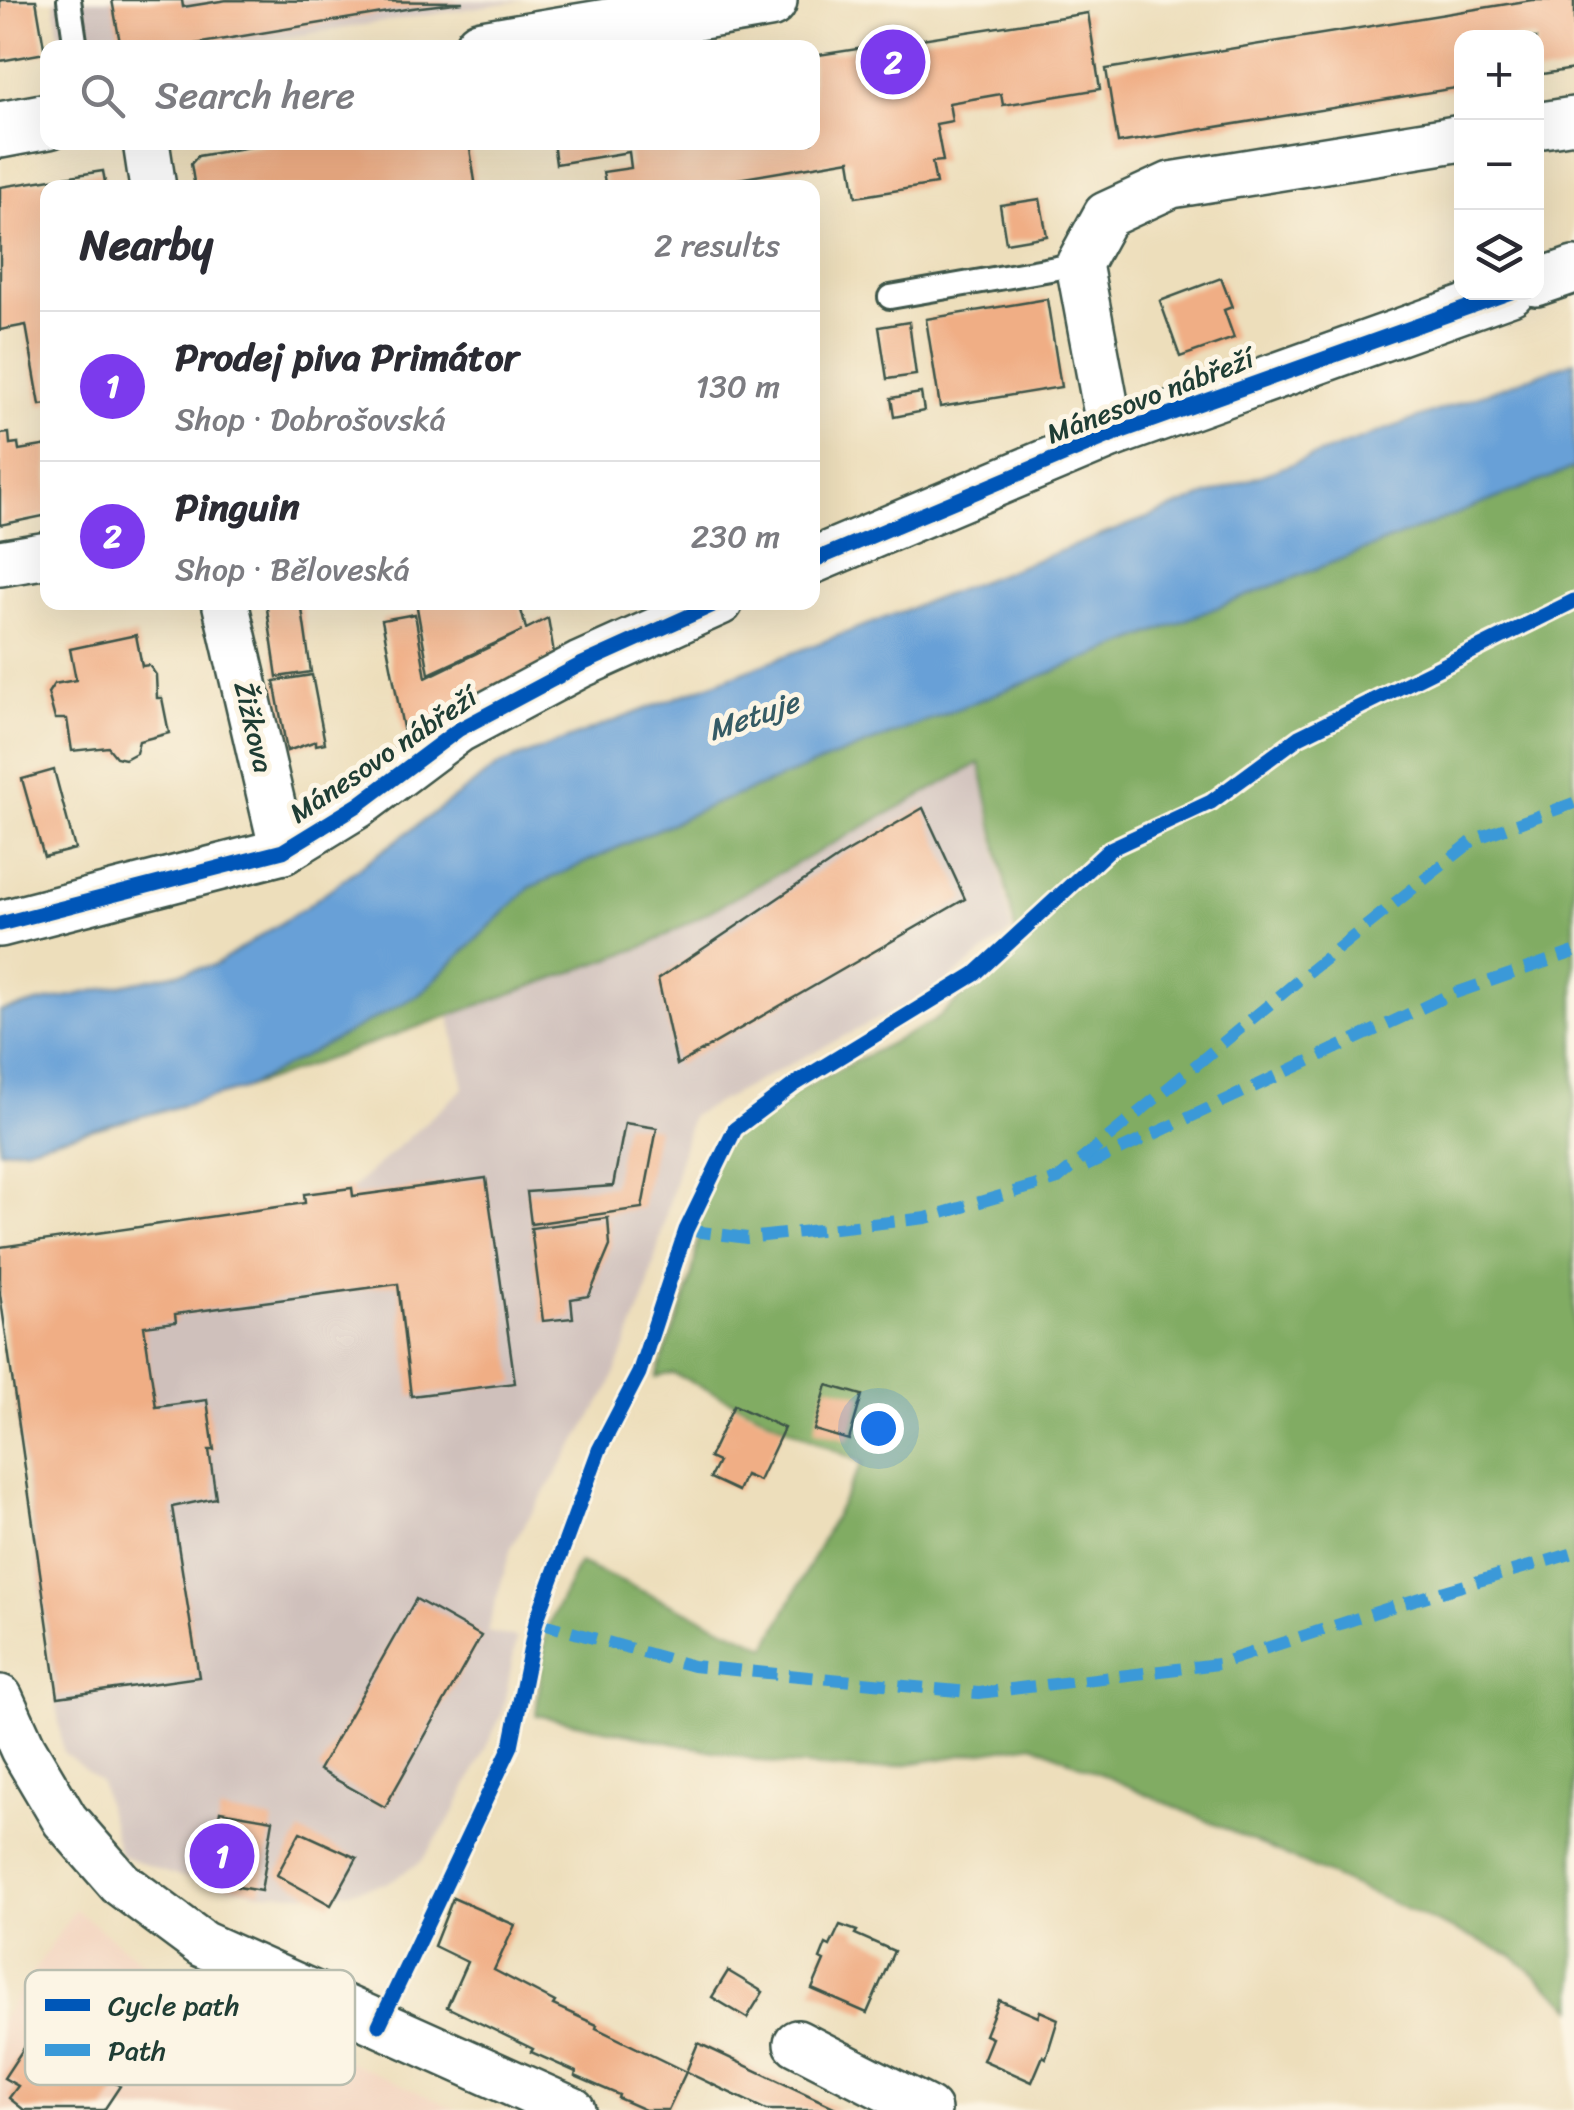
<!DOCTYPE html>
<html lang="en">
<head>
<meta charset="utf-8">
<style>
	:root { --surface:#fff; --page:#f2f2f3; --text:#2b2b33; --muted:#7c7c81; --line:#e1e1e2; --accent:#7c3aed }
	body { margin:0; font-family:Sriracha,sans-serif; background:var(--page); color:var(--text) }
	.controls { position:absolute; right:30px; top:30px; display:grid; overflow:hidden; border-radius:20px; box-shadow:0 10px 40px #0002 }
	.controls button { width:90px; height:90px; display:grid; place-items:center; padding:0; border:0; border-bottom:2px solid var(--line); background:var(--surface); color:var(--text); font:50px sans-serif }
	.you { position:absolute; left:878px; top:1428px; width:35px; height:35px; margin:-25px; border:8px solid #fff; border-radius:50%; background:#1a73e8; box-shadow:0 0 0 15px #1a73e833 }
	.badge { display:grid; place-items:center; width:65px; height:65px; border-radius:50%; background:var(--accent); color:#fff; font-size:32px; font-weight:700 }
	.pin { position:absolute; translate:-50% -50%; border:5px solid #fff; box-shadow:0 2px 10px #0006 }
	.list { margin:0; padding:0; list-style:none }
	h2 { display:flex; justify-content:space-between; align-items:center; height:130px; margin:0; padding:0 40px; font-size:42px }
	h2 small { font-size:32px; font-weight:400; color:var(--muted) }
	.list li { display:grid; grid-template-columns:65px 1fr auto; gap:30px; align-items:center; box-sizing:border-box; height:150px; padding:0 40px; border-top:2px solid var(--line) }
	.list b { display:block; font-size:38px; white-space:nowrap }
	.list p { margin:0; font-size:32px; white-space:nowrap; color:var(--muted) }
	.list em { font-size:32px; font-style:normal; color:var(--muted) }
	.icon { flex:none; width:55px; height:55px; fill:none; stroke:currentColor; stroke-width:2; stroke-linecap:round; stroke-linejoin:round }
	.map { position:relative; flex:none; width:1574px; height:2110px; overflow:hidden }
	.search { position:absolute; background:var(--surface); box-shadow:0 10px 40px #0002; left:40px; top:40px; width:780px; height:110px; display:flex; align-items:center; gap:25px; box-sizing:border-box; padding:0 35px; border-radius:20px; color:var(--muted); font-size:38px }
	.panel { position:absolute; background:var(--surface); box-shadow:0 10px 40px #0002; left:40px; top:180px; width:780px; height:430px; border-radius:20px }
	.map>svg:first-child { display:block }
	.built { fill:#f3d4bf }
	.industrial { fill:#cfc0bb }
	.forest { fill:#81ac63; stroke:#50744c; stroke-width:2.5 }
	.water { fill:#68a0d7; stroke:#446e86; stroke-width:2.5 }
	.building { fill:#f0ae85 }
	.lines { fill:none; stroke-linecap:round; stroke-linejoin:round }
	.service-casing { stroke:#3e5548; stroke-width:28 }
	.minor-casing { stroke:#3e5548; stroke-width:50 }
	.primary-casing { stroke:#3e5548; stroke-width:60 }
	.service { stroke:#fff; stroke-width:22 }
	.minor { stroke:#fff; stroke-width:45 }
	.primary { stroke:#fff; stroke-width:55 }
	.quiet { stroke:#3a99d8; stroke-width:12; stroke-dasharray:25 12; stroke-linecap:butt }
	.cycleway-casing { stroke:#fcf5e5; stroke-width:21 }
	.cycleway { stroke:#0057b8; stroke-width:15 }
	.labels { text-anchor:middle; dominant-baseline:central; stroke-width:10; stroke-linejoin:round; paint-order:stroke }
	.street-label { font-size:28px; fill:#1f3d34; stroke:#fcf5e5 }
	.water-label { font-size:30px; font-style:italic; fill:#355b65; stroke:#fcf5e5 }
	.key { fill:#fcf5e5; stroke:#babeb0; stroke-width:2.5 }
	.key-label { font-size:28px; fill:#1f3d34 }
</style>
</head>
<body>
<div class="map">
<svg width="1574" height="2110" viewBox="0 0 1574 2110">
	<rect width="100%" height="100%" fill="#fcf5e5"/>
	<filter id="ink" filterUnits="userSpaceOnUse"><feTurbulence type="fractalNoise" baseFrequency=".01" numOctaves="2"/><feDisplacementMap in="SourceGraphic" scale="20" xChannelSelector="R" yChannelSelector="G"/><feConvolveMatrix kernelMatrix="1 2 1 2 8 2 1 2 1" color-interpolation-filters="sRGB"/></filter>
	<filter id="wash" filterUnits="userSpaceOnUse"><feTurbulence type="fractalNoise" baseFrequency=".0048" numOctaves="4" result="noise"/><feDisplacementMap in="SourceGraphic" scale="40" xChannelSelector="R" yChannelSelector="G"/><feGaussianBlur stdDeviation="2.25" result="paint"/><feColorMatrix in="noise" values="0 0 0 0 0 0 0 0 0 0 0 0 0 0 0 0 0 1.4 0 .05"/><feComposite in="paint" operator="in"/></filter>
	<g filter="url(#wash)">
		<rect width="100%" height="100%" fill="#eddebb"/>
		<path class="built" d="M75,1909L162,1978L458,2110H0V2021Z"/>
		<g class="industrial">
			<path d="M54,0H525L217,48L61,47Z"/>
			<path d="M967,704L1012,931L941,986L691,1116L646,1294L609,1389L512,1545L487,1632L517,1638L502,1714L454,1813L421,1862L387,1883L333,1895L259,1893L170,1874L120,1855L100,1782L63,1752L0,1294V1247L305,1203L304,1194L352,1188L464,1088L446,996Z"/>
		</g>
		<path class="forest" d="M1574,468V2008L1513,1956L1033,1744L870,1770L777,1764L536,1715L546,1629L579,1563L767,1647L862,1463L673,1373L656,1377C668,1341 687,1303 694,1265C703,1216 699,1165 732,1124L934,1021L1019,949L980,763L648,945L243,1089L420,994L529,888L709,806Z"/>
		<path class="water" d="M1574,361V468L709,806L529,888L420,994L243,1089L27,1147L0,1150V1011L215,965L306,907L499,765L1202,497Z"/>
		<g id="blocks">
			<g class="building">
				<path d="M0,0H36L45,53L0,61Z"/>
				<path d="M112,0H182L183,7L227,0L463,2L412,8L189,45V48H121Z"/>
				<path d="M1532,0H1574V69L1536,75V38H1462V87L1118,143L1106,69Z"/>
				<path d="M1088,13L1100,89L1003,105L1001,94L949,103L952,121L936,124L943,161L932,162L936,184L856,197L850,160L684,188H606L603,172L631,168L629,152L556,164L553,142H812V56Z"/>
				<path d="M279,142H469L476,188H195L191,164L198,156Z"/>
				<path d="M103,171L106,188H48V404L40,405L26,325L0,330V187Z"/>
				<path d="M1040,199L1047,236L1006,243L1000,205Z"/>
				<path d="M1221,278L1232,307L1224,310L1234,338L1180,357L1160,301Z"/>
				<path d="M1047,299L1061,387L940,407L926,319Z"/>
				<path d="M909,322L916,375L887,379L879,327Z"/>
				<path d="M921,393L924,411L894,417L891,398Z"/>
				<path d="M9,433L10,444L18,443L19,450L48,445V515L0,525V434Z"/>
				<path d="M266,602H301L311,672L277,677Z"/>
				<path d="M416,602H523L520,606L526,629L548,618L555,659L404,733L382,620L415,614L426,678L522,631L429,674Z"/>
				<path d="M136,635L142,666L149,665L156,675L157,698H162L169,733L139,741L136,753L125,759L116,757L108,747L72,751L67,719H55L48,693L54,684L76,680L70,649Z"/>
				<path d="M312,675L325,743L316,745V741L287,751L274,681Z"/>
				<path d="M54,770L75,849L44,857L22,779Z"/>
				<path d="M923,808L965,899L677,1065L658,979L842,855Z"/>
				<path d="M625,1123L657,1128L642,1208L531,1224L527,1192L613,1186Z"/>
				<path d="M486,1178L515,1383L411,1396L398,1284L175,1314L176,1322L144,1326L156,1407L207,1400L214,1450H209L216,1498L172,1507L199,1677L58,1697L0,1294V1247L305,1203L304,1194L352,1188L353,1196Z"/>
				<path d="M608,1218L610,1246L589,1296L571,1299L573,1318L543,1321L531,1228Z"/>
				<path d="M827,1385L862,1395L849,1440L814,1430Z"/>
				<path d="M734,1405L784,1428L759,1481L745,1475L738,1491L710,1478L718,1462L709,1458Z"/>
				<path d="M416,1599L481,1636L385,1807L319,1770Z"/>
				<path d="M220,1811L273,1820L261,1891L216,1883L209,1872Z"/>
				<path d="M300,1832L357,1858L331,1905L277,1875Z"/>
				<path d="M453,1898L515,1925L494,1970L555,2002L553,2005L597,2025L596,2028L686,2072L668,2110H645L618,2098L619,2095L575,2076L576,2072L531,2052L533,2049L447,2007L467,1962L434,1946Z"/>
				<path d="M840,1925L857,1931L855,1934L894,1951L867,2013L812,1989L824,1961L820,1959L826,1944L830,1946Z"/>
				<path d="M728,1971L763,1992L747,2018L712,1997Z"/>
				<path d="M999,2000L1038,2017L1040,2011L1058,2019L1046,2058L1043,2056L1032,2082L983,2060L992,2038L985,2035Z"/>
				<path d="M35,2031L120,2086L104,2110H24L9,2098L18,2086L4,2078Z"/>
				<path d="M698,2043L840,2110H766L686,2072Z"/>
			</g>
		</g>
	</g>
	<g filter="url(#ink)">
		<use href="#blocks" fill-opacity="0" stroke="#3e5548" stroke-width="2.5"/>
		<g class="lines">
			<g class="service-casing">
				<g id="service">
					<path d="M69,0L76,48"/>
					<path d="M890,297L1079,264"/>
				</g>
			</g>
			<g class="minor-casing">
				<g id="minor">
					<path d="M1536,126L1574,120"/>
					<path d="M146,142L153,188"/>
					<path d="M1536,283L1574,270"/>
					<path d="M1111,435L1079,264L1106,215L1171,185L1462,138"/>
					<path d="M812,561L1111,435L1511,292"/>
					<path d="M0,563L48,555"/>
					<path d="M225,602L283,851"/>
					<path d="M0,924L283,851L358,805L458,730L580,665L720,602"/>
					<path d="M0,1698L23,1749L65,1820L120,1883L202,1944L572,2110"/>
					<path d="M797,2043L928,2110"/>
				</g>
			</g>
			<g class="primary-casing">
				<g id="primary">
					<path d="M482,48L769,0"/>
					<path d="M0,130L48,121"/>
				</g>
			</g>
			<use href="#service" class="service"/>
			<use href="#minor" class="minor"/>
			<use href="#primary" class="primary"/>
			<g class="quiet">
				<path d="M1086,1166L1447,996L1574,952"/>
				<path d="M686,1230L747,1238L926,1218L1058,1179L1305,975L1475,839L1574,803"/>
				<path d="M536,1622L693,1666L979,1693L1218,1664L1404,1603L1574,1553"/>
			</g>
			<g class="cycleway-casing">
				<g id="cycleway">
					<path d="M812,561L1111,435L1511,292"/>
					<path d="M0,924L283,851L358,805L458,730L580,665L720,602"/>
					<path d="M379,2025L511,1746L536,1622L599,1450L639,1373L686,1230L735,1129L795,1084L975,974L1110,849L1211,802L1299,737L1574,601"/>
				</g>
			</g>
			<use href="#cycleway" class="cycleway"/>
		</g>
	</g>
	<g class="labels">
		<g class="street-label">
			<text transform="translate(1150 396) rotate(-21)">Mánesovo nábřeží</text>
			<text transform="translate(254 727) rotate(77)">Žižkova</text>
			<text transform="translate(383 755) rotate(-34)">Mánesovo nábřeží</text>
		</g>
		<g class="water-label">
			<text transform="translate(753 716) rotate(-19)">Metuje</text>
		</g>
	</g>
	<rect x="25" y="1970" width="330" height="115" rx="15" class="key"/>
	<rect x="45" y="1999" width="45" height="12" fill="#0057b8"/>
	<rect x="45" y="2044" width="45" height="12" fill="#3a99d8"/>
	<g class="key-label">
		<text x="108" y="2015">Cycle path</text>
		<text x="108" y="2060">Path</text>
	</g>
</svg>
<div class="controls">
<button>+</button>
<button>−</button>
<button><svg class="icon" aria-label="layers" viewBox="0 0 24 24"><path d="M12 4l9 5-9 5-9-5zM3 14l9 5 9-5"/></svg></button>
</div>
<div class="you"></div>
<div class="pin badge" style="left:222px;top:1856px">1</div>
<div class="pin badge" style="left:893px;top:62px">2</div>
<div class="search"><svg class="icon" aria-label="search" viewBox="0 0 24 24"><circle cx="10" cy="10" r="6"/><path d="M15 15l6 6"/></svg>Search here</div>
<section class="panel">
<h2>Nearby<small>2 results</small></h2>
<ul class="list">
<li><span class="badge">1</span><div><b>Prodej piva Primátor</b><p>Shop · Dobrošovská</p></div><em>130 m</em></li>
<li><span class="badge">2</span><div><b>Pinguin</b><p>Shop · Běloveská</p></div><em>230 m</em></li>
</ul>
</section>
</div>
</body>
</html>
